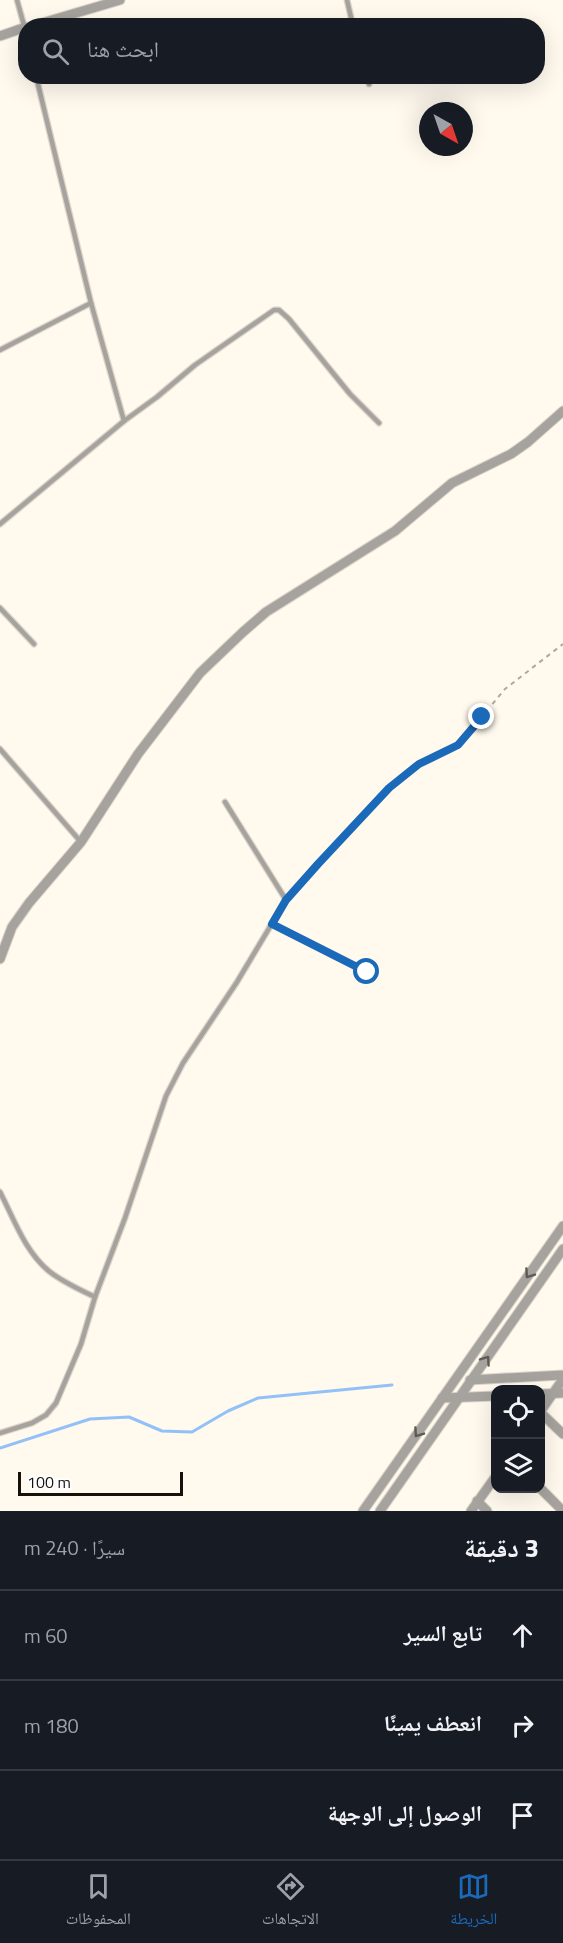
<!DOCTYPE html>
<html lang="ar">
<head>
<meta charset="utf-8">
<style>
	:root { --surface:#171b24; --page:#20242c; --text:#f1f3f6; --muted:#9ea1a6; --line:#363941; --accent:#1a6ab9 }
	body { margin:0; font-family:"Titillium Web","Noto Naskh Arabic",sans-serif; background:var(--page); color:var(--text); direction:rtl }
	.controls { position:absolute; right:18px; bottom:18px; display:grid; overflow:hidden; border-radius:12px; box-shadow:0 6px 24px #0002 }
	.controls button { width:54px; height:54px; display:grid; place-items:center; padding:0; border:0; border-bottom:2px solid var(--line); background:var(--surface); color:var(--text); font:30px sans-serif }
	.compass { position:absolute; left:419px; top:102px; width:54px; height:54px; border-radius:50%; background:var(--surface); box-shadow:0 6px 24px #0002; rotate:140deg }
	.scale { position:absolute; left:18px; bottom:15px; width:165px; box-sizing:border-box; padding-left:6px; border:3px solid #15120e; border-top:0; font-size:16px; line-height:21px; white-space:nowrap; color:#15120e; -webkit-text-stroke:4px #fff; paint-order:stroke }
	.stop { position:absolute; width:18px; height:18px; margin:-14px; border:4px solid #1a6ab9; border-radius:50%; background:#fff }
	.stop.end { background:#1a6ab9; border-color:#fff; box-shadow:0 2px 6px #0008 }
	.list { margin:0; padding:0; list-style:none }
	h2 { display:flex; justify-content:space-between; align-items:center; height:78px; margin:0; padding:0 24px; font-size:26px }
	h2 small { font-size:20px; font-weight:400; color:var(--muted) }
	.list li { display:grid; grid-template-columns:39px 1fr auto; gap:18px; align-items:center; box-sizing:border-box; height:90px; padding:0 24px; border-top:2px solid var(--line) }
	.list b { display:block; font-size:22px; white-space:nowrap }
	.list em { font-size:20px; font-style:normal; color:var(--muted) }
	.icon { flex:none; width:33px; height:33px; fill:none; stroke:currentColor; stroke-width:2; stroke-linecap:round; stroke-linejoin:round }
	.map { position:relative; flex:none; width:563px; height:1511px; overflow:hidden; direction:ltr }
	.search { position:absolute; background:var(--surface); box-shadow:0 6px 24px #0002; left:18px; right:18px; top:18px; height:66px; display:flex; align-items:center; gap:15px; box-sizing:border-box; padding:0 21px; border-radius:24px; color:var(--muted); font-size:22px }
	.sheet { height:348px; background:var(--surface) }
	nav { display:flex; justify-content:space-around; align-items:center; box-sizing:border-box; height:84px; border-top:2px solid var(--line); background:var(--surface); font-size:16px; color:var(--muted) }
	nav a { display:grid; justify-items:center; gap:3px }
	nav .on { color:var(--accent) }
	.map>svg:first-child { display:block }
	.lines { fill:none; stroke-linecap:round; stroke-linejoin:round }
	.stream { stroke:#92c1f8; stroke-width:3 }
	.service-casing { stroke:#dad4ca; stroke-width:7 }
	.minor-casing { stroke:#dad4ca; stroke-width:11 }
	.path { stroke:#aea9a1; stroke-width:2; stroke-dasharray:4.5 4.5; stroke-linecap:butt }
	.service { stroke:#a6a39e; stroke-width:4.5 }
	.minor { stroke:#a6a39e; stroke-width:9 }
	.oneway { stroke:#5e5a56 }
	.route { stroke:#1a6ab9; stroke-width:8 }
</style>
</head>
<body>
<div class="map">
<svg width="563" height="1511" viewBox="0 0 563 1511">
	<rect width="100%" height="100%" fill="#fff9ee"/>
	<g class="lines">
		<path class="stream" d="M0,1448L90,1419L129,1417L162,1431L192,1432L228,1411L258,1398L392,1385"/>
		<g class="service-casing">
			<g id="service">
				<path d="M17,0L25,29"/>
				<path d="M347,0L353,26"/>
				<path d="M36,76L91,303L124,421"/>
				<path d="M367,76L369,84"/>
				<path d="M0,350L91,303"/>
				<path d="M0,524L124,421L157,397L195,365L274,310H279L289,319L350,394L379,423"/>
				<path d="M0,608L34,644"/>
				<path d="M0,749L81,842"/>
				<path d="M272,924L367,972"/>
				<path d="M0,1192C14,1219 25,1252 50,1272C63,1282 80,1290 95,1297"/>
				<path d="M0,1433L32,1423L46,1415L56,1403L81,1344L95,1297L125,1218L166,1096L183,1063L237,982L286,900L225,802"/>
			</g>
		</g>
		<g class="minor-casing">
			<g id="minor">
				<path d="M32,26L120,0"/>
				<path d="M0,36L26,27"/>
				<path d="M0,959L12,927L29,903L81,842L138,754L200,673L243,632L266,612L395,531L452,483L511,454L528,442L563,411"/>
				<path d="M470,1380L563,1375"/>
				<path d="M540,1394L563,1393"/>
				<path d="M442,1398L496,1396"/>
				<path d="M540,1412L563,1379"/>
				<path d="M540,1412L563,1434"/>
				<path d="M540,1488L563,1511"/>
				<path d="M477,1501L487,1511"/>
				<path d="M363,1511L563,1226"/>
				<path d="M380,1511L563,1249"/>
				<path d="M471,1511L496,1476"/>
			</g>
		</g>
		<path class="path" d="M292,894L389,788L419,764L458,745L505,689L563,644"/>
		<use href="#service" class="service"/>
		<use href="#minor" class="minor"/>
	</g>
	<defs><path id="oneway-chevron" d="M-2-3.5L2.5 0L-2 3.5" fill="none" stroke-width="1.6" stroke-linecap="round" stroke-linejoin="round" transform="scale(1.5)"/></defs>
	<g class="oneway">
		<use href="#oneway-chevron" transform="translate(529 1274) rotate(125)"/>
		<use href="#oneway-chevron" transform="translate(486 1360) rotate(-55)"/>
		<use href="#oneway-chevron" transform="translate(418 1433) rotate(125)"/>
	</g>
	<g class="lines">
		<path class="route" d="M367,972L272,924L286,900L318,864L389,788L419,764L458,745L482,717"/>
	</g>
</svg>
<div class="controls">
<button><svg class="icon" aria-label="locate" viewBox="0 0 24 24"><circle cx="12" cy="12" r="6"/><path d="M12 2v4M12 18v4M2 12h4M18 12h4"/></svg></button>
<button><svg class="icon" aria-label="layers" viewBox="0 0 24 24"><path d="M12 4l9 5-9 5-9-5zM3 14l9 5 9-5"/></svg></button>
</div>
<svg class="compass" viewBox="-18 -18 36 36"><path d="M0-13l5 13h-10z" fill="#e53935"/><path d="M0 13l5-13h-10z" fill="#9ea1a6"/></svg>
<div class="scale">100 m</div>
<div class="stop" style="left:367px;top:972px"></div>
<div class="stop end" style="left:482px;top:717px"></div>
<div class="search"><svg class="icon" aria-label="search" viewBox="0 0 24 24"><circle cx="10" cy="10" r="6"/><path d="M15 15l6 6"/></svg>ابحث هنا</div>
</div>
<section class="sheet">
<h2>3 دقيقة<small>سيرًا · 240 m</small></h2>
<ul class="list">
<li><svg class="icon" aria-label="ahead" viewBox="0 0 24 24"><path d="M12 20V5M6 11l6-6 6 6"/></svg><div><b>تابع السير</b></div><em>60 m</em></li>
<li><svg class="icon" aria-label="right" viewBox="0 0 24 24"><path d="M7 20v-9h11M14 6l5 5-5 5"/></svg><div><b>انعطف يمينًا</b></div><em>180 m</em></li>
<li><svg class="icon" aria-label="arrive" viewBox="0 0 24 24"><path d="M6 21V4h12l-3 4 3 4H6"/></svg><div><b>الوصول إلى الوجهة</b></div></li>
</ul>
</section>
<nav>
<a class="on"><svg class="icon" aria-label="map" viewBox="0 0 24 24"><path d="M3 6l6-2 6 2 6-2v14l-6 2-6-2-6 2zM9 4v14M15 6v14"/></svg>الخريطة</a>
<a><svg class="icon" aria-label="directions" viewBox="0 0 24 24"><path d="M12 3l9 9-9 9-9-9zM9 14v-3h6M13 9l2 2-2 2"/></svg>الاتجاهات</a>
<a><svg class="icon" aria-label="saved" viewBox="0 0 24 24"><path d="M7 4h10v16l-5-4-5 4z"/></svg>المحفوظات</a>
</nav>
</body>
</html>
